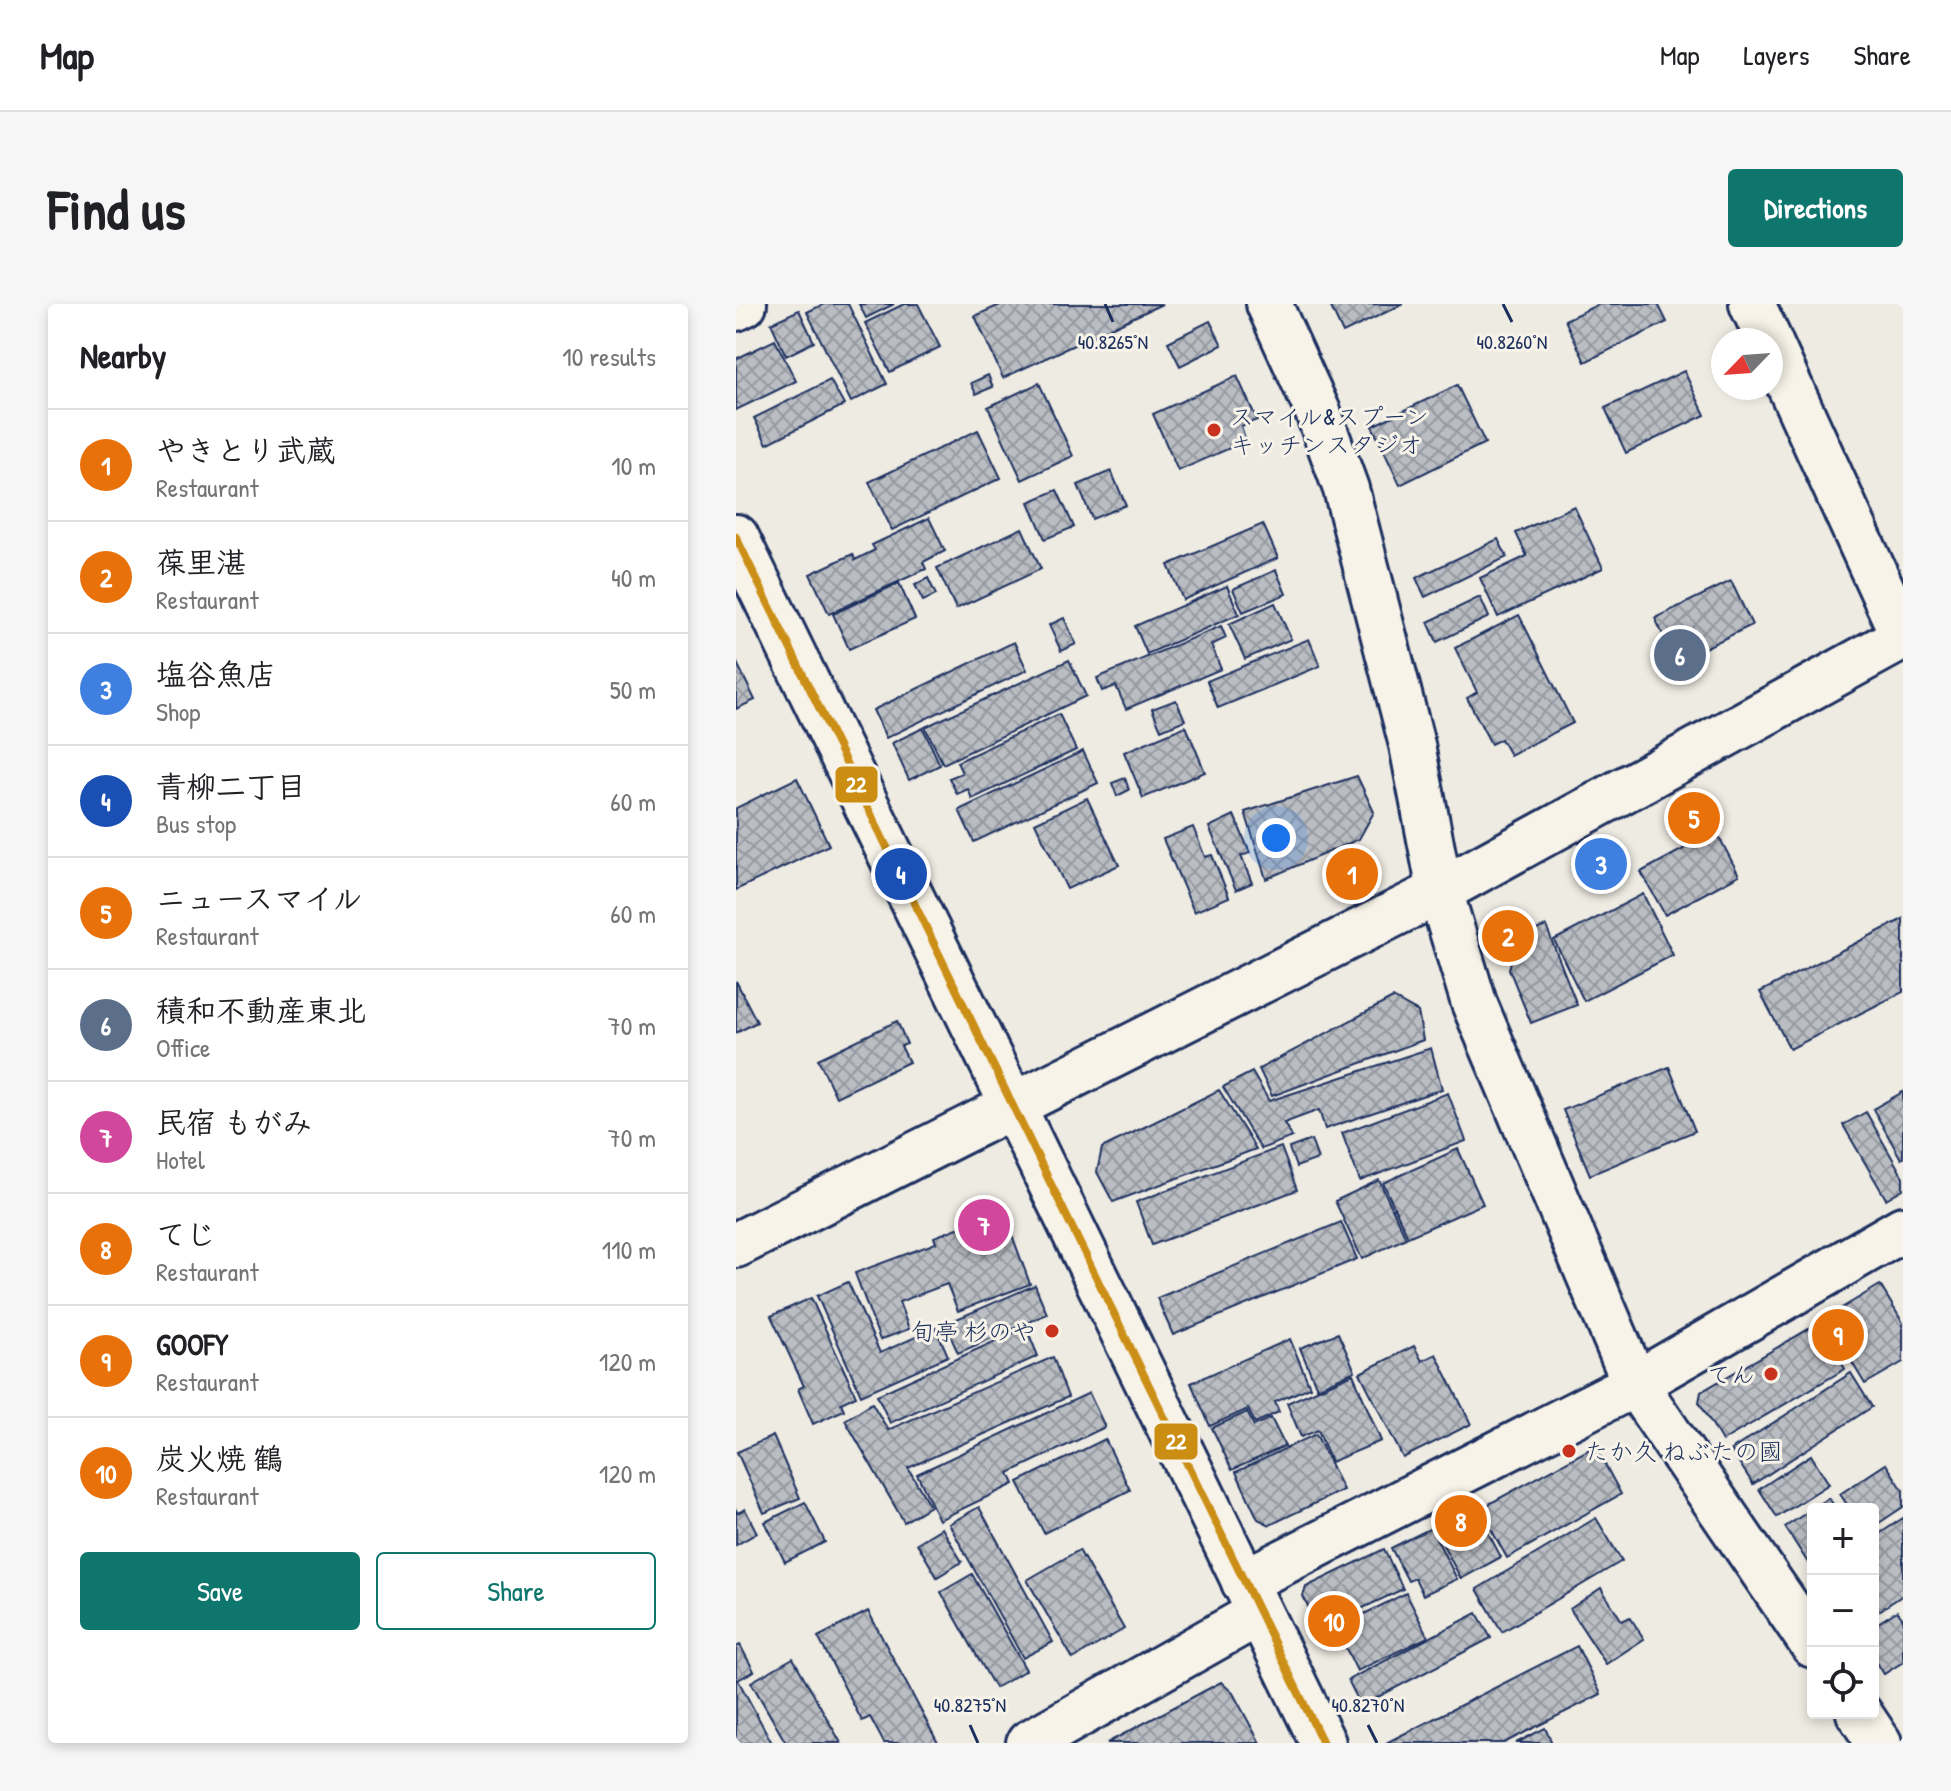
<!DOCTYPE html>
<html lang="en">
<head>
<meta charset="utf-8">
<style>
	:root { --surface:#fff; --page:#f6f6f6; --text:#202124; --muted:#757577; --line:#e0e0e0; --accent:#0f766e }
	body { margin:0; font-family:"Patrick Hand","Klee One",sans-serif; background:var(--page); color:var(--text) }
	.controls { position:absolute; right:24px; bottom:24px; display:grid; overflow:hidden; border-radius:8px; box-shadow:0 4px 12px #0003 }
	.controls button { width:72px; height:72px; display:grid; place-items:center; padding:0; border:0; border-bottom:2px solid var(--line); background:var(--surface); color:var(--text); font:40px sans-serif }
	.compass { position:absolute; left:975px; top:24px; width:72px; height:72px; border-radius:50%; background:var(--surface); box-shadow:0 4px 12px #0003; rotate:245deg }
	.you { position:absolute; left:540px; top:534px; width:28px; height:28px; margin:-20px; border:6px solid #fff; border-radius:50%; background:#1a73e8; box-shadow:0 0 0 12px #1a73e833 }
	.badge { display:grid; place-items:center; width:52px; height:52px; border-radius:50%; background:var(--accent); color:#fff; font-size:26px; font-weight:700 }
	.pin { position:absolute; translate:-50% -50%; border:4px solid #fff; box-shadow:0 2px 8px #0006 }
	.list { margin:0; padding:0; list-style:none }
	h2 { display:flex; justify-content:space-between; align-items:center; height:104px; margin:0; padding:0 32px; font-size:34px }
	h2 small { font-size:26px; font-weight:400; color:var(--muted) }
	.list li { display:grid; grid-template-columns:52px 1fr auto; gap:24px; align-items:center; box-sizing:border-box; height:112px; padding:0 32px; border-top:2px solid var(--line) }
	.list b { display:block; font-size:30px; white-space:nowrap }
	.list p { margin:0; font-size:26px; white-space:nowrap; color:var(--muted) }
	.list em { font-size:26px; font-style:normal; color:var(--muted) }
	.actions { display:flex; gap:16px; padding:24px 32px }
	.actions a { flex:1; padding:18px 0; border:2px solid var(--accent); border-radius:8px; text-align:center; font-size:28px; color:var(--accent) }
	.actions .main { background:var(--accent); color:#fff }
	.icon { flex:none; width:44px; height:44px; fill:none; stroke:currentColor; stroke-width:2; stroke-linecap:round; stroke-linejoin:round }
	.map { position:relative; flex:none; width:1167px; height:1439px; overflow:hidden; border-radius:8px }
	header { display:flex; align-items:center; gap:48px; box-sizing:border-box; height:112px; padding:0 40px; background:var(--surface); border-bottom:2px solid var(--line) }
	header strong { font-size:38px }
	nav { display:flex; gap:44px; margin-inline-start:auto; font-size:28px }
	.intro { display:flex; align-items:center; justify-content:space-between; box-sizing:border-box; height:192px; padding:0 48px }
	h1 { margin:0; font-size:56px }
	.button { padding:20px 36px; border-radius:8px; background:var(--accent); color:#fff; font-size:28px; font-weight:700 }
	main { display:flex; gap:48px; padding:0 48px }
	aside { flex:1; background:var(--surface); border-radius:8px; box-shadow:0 4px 12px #0003 }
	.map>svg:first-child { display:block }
	.building { fill:url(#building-cross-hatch); stroke:#1b2f5e; stroke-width:2 }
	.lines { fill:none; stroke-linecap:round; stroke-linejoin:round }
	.tertiary-casing { stroke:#1b2f5e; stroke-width:50 }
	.tertiary { stroke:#f7f3e8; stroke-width:44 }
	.bus-1-casing { stroke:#f7f3e8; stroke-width:14 }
	.bus-1 { stroke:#cb8e13; stroke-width:8 }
	.ticks { fill:none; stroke:#1b2f5e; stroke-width:3 }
	.poi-dot { fill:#c8321e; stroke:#f7f3e8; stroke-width:3 }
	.labels { text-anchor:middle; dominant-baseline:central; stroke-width:6; stroke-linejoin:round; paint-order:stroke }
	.poi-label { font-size:24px; fill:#1b2f5e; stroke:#f7f3e8; text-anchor:start }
	.ticks-label { font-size:20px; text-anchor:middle; fill:#1b2f5e; stroke:#f7f3e8; stroke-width:6; stroke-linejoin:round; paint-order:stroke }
	.line-badge { stroke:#f7f3e8; stroke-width:3 }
	.badge-label { font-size:22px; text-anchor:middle; font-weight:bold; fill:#fff }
</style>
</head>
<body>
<header>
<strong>Map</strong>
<nav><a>Map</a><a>Layers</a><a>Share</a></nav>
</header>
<div class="intro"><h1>Find us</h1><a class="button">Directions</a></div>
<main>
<aside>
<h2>Nearby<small>10 results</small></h2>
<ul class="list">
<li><span class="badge" style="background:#e8710a">1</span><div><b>やきとり武蔵</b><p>Restaurant</p></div><em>10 m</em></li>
<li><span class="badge" style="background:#e8710a">2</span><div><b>葆里湛</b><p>Restaurant</p></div><em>40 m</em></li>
<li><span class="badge" style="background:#3f7fe0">3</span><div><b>塩谷魚店</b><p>Shop</p></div><em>50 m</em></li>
<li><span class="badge" style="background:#1a4fb4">4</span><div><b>青柳二丁目</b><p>Bus stop</p></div><em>60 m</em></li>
<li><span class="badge" style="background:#e8710a">5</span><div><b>ニュースマイル</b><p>Restaurant</p></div><em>60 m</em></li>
<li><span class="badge" style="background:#5c6f8a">6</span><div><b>積和不動産東北</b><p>Office</p></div><em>70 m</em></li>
<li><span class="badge" style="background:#d1479c">7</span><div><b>民宿 もがみ</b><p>Hotel</p></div><em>70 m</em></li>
<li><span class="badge" style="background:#e8710a">8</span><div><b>てじ</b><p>Restaurant</p></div><em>110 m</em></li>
<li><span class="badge" style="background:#e8710a">9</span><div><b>GOOFY</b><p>Restaurant</p></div><em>120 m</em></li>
<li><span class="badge" style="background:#e8710a">10</span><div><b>炭火焼 鶴</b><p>Restaurant</p></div><em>120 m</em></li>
</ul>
<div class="actions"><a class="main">Save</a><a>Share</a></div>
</aside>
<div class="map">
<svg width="1167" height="1439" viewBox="0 0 1167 1439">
	<defs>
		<pattern id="building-cross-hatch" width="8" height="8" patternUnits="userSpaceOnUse" patternTransform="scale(2)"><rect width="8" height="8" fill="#babdc2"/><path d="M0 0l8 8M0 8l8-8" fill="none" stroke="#969aa1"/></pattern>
	</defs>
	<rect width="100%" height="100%" fill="#eeebe2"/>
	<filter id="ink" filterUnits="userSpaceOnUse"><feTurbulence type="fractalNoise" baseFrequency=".0125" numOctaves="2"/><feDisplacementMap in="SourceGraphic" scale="16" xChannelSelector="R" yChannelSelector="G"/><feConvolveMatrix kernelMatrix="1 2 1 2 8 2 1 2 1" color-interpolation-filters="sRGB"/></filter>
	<g filter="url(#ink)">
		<g class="building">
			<path d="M88,0H112L151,80L115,98L71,8Z"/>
			<path d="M123,0H158L130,14Z"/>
			<path d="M168,0H182L204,43L154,68L129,19Z"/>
			<path d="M266,0H426L267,74L239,12Z"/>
			<path d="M597,0H667L607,29L594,1Z"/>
			<path d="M863,0H922L931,18L849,58L829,16Z"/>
			<path d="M63,6L78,38L50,52L35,19Z"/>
			<path d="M474,17L486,41L444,62L432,38Z"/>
			<path d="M39,36L60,77L0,106V55Z"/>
			<path d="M948,67L969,111L890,149L869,104Z"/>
			<path d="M252,71L257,83L240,90L235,79Z"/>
			<path d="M501,72L521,116L505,122L510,137L442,167L417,110Z"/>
			<path d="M94,76L108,101L31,140L18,114Z"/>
			<path d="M303,79L337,152L286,176L252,103Z"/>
			<path d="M721,81L749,139L664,181L636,122Z"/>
			<path d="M242,126L265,174L156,226L133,178Z"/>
			<path d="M375,167L390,201L356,215L342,181Z"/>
			<path d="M321,186L338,223L309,235L293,198Z"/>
			<path d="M838,202L867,264L762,313L744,274L791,252L780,229Z"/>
			<path d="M193,214L209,247L187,258L190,265L93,310L74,270L117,250L119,256L139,246L136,241Z"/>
			<path d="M527,220L542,254L447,296L432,261Z"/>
			<path d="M286,224L305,265L220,305L201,264Z"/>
			<path d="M762,235L771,253L689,293L680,274Z"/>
			<path d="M540,266L550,290L507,308L497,285Z"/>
			<path d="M192,274L200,291L187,297L179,281Z"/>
			<path d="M995,277L1016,321L940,358L919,314Z"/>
			<path d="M163,279L179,315L113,345L97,310Z"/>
			<path d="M491,282L503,310L411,350L399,322Z"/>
			<path d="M744,293L753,313L701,338L692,318Z"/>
			<path d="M539,299L555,335L509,355L493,320Z"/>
			<path d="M783,311L837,419L774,451L765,435L755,440L731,394L741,388L719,344Z"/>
			<path d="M328,314L340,340L325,347L313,321Z"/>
			<path d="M485,322L490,334L475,341L485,365L390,405L380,382L366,387L361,374Z"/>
			<path d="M573,335L584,362L482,404L471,377Z"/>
			<path d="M278,338L291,366L150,434L137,406Z"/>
			<path d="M333,356L350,392L207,460L189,423Z"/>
			<path d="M0,357L19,396L0,405Z"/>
			<path d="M440,396L449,416L425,426L416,405Z"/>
			<path d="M323,410L340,446L236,495L232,485L221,490L213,474L226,469L221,458Z"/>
			<path d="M450,422L469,468L407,494L388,448Z"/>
			<path d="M187,424L204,461L173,476L156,439Z"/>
			<path d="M347,447L362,479L238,538L223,506Z"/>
			<path d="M621,472L638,508L623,535L530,575L509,508Z"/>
			<path d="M61,474L93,541L0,586V504Z"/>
			<path d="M389,474L393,486L381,492L376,479Z"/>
			<path d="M351,494L383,561L331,585L299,519Z"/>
			<path d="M498,511L514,549L505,552L516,579L500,586L473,523Z"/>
			<path d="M457,523L469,553L476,551L493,593L458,608L427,535Z"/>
			<path d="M980,527L1003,571L929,611L905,568Z"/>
			<path d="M907,590L937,651L848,697L818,636Z"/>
			<path d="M1167,615V688L1054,745L1024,688Z"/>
			<path d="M810,622L841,701L795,719L773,665L782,633Z"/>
			<path d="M0,677L21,718L0,729Z"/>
			<path d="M657,694L682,708L687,736L536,792L523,765Z"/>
			<path d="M161,717L171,740L165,742L173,758L100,793L82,755Z"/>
			<path d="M695,744L706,785L589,825L583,806L548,819L556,833L525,845L487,783L516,768L533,797Z"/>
			<path d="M933,763L959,827L854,871L827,806Z"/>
			<path d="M483,786L520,845L377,898L361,868L366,844Z"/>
			<path d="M1167,788V854L1165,855L1137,805Z"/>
			<path d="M712,789L730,837L624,877L606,829Z"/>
			<path d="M1130,808L1167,873V885L1150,895L1107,821Z"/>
			<path d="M575,836L582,855L560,863L553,844Z"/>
			<path d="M545,843L561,886L416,941L400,898Z"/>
			<path d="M722,845L747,900L672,933L647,879Z"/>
			<path d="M643,876L670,934L626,955L599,897Z"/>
			<path d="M250,913L272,920L294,980L222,1007L211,980L163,998L173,1025L144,1036L119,969L200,939L198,933Z"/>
			<path d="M605,918L621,955L437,1031L421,994Z"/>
			<path d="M112,978L144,1049L200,1024L212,1052L125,1091L81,992Z"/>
			<path d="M299,981L311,1010L222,1049L209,1020Z"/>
			<path d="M1144,981L1167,1019V1058L1129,1080L1089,1014Z"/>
			<path d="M75,994L120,1092L105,1099L108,1106L77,1120L62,1085L68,1082L35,1012Z"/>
			<path d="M1083,1019L1109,1065L986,1137L963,1098L965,1088Z"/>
			<path d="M290,1023L302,1052L154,1119L141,1091Z"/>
			<path d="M602,1029L619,1067L581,1084L564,1044Z"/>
			<path d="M554,1035L574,1083L539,1098L543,1108L519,1119L512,1105L474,1122L455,1079Z"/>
			<path d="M678,1042L686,1057L700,1050L735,1120L667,1154L624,1069Z"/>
			<path d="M317,1053L332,1093L172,1164L194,1202L168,1218L109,1116L136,1099L152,1126Z"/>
			<path d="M1115,1069L1136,1103L1017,1180L995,1146Z"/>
			<path d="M617,1070L645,1137L595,1158L582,1126L565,1133L551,1099Z"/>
			<path d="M353,1089L369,1123L273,1169L278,1180L203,1216L181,1170Z"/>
			<path d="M511,1108L518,1122L535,1114L549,1142L496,1166L476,1124Z"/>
			<path d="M580,1130L607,1186L534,1221L522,1215L500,1168Z"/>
			<path d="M37,1132L64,1194L28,1209L1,1148Z"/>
			<path d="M369,1135L394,1186L308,1229L282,1178Z"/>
			<path d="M859,1142L885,1190L771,1254L744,1205Z"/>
			<path d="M1075,1151L1093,1180L1041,1213L1023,1185Z"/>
			<path d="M1150,1160L1167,1186V1203L1137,1223V1205H1114L1104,1190Z"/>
			<path d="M1093,1194L1100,1205H1077L1076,1265L1049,1223Z"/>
			<path d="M69,1198L89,1238L49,1258L29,1218Z"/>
			<path d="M737,1200L765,1253L725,1275L697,1222Z"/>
			<path d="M243,1203L317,1338L287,1354L213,1220Z"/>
			<path d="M9,1205L21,1229L0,1241V1206L2,1209Z"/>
			<path d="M860,1214L886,1257L766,1328L741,1285Z"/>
			<path d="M1167,1214V1291L1137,1311V1234Z"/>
			<path d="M206,1224L226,1258L201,1273L181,1239Z"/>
			<path d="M695,1224L721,1275L687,1291L679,1274L672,1277L655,1244Z"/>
			<path d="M648,1245L667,1285L583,1325L567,1292L570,1283Z"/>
			<path d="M343,1246L388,1325L337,1355L291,1276Z"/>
			<path d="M236,1270L290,1366L259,1384L205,1288Z"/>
			<path d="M865,1284L886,1317L894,1313L908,1335L870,1360L834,1305Z"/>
			<path d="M670,1289L692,1333L621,1367L600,1324Z"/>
			<path d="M132,1307L202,1439H148L134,1413L126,1417L82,1333Z"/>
			<path d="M1161,1307L1167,1315V1358L1148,1370L1137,1352V1322Z"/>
			<path d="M741,1309L755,1334L625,1402L612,1376Z"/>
			<path d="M4,1341L18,1367L2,1376L36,1439H0V1343Z"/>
			<path d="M841,1342L865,1390L768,1439H650Z"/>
			<path d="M57,1354L105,1439H50L15,1378Z"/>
			<path d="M485,1378L497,1389L524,1439H371Z"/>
			<path d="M809,1424L816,1439H780Z"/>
		</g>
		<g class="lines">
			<g class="tertiary-casing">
				<g id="tertiary">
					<path d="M533,0L582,108L610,185L676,441L704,587L738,699L899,1080L1077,1341"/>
					<path d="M1016,0L1033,36"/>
					<path d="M0,4L8,0"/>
					<path d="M1035,41L1167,332"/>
					<path d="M0,233L587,1439"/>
					<path d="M0,941L704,587L1167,333"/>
					<path d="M508,1278L899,1080L1167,925"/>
					<path d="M1123,1409L1143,1439"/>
					<path d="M293,1439L523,1309"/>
				</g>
			</g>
			<use href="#tertiary" class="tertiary"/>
			<g class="bus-1-casing">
				<path id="bus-1" d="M0,233L587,1439"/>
			</g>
			<use href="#bus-1" class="bus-1"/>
		</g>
	</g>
	<path class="ticks" d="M369,0L377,18M767,0L776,18M234,1421L242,1439M632,1421L641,1439"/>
	<g class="poi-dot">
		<circle cx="478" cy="126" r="8"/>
		<circle cx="316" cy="1027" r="8"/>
		<circle cx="1035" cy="1070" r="8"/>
		<circle cx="833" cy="1147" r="8"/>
	</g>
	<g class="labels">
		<g class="poi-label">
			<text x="494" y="112">スマイル&amp;スプーン<tspan x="494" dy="28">キッチンスタジオ</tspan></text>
			<text x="300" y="1027" text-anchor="end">旬亭 杉のや</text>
			<text x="1019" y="1070" text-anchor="end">てん</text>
			<text x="849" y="1147">たか久 ねぶたの國</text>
		</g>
	</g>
	<g class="ticks-label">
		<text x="377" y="45">40.8265°N</text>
		<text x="776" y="45">40.8260°N</text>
		<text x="234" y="1408">40.8275°N</text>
		<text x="632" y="1408">40.8270°N</text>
	</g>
	<g class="line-badge">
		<rect x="98" y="461" width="45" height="39" rx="8" fill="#cb8e13"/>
		<rect x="417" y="1118" width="46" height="39" rx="8" fill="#cb8e13"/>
	</g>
	<g class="badge-label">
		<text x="120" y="488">22</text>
		<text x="440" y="1145">22</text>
	</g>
</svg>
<div class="controls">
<button>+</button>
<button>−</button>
<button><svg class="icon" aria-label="locate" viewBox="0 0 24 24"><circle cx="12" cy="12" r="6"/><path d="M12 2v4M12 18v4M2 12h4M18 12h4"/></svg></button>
</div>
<svg class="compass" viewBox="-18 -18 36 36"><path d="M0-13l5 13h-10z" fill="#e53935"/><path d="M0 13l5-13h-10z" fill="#757577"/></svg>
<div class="you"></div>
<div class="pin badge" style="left:616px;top:570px;background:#e8710a">1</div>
<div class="pin badge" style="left:772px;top:632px;background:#e8710a">2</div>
<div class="pin badge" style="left:865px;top:560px;background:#3f7fe0">3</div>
<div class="pin badge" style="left:165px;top:570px;background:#1a4fb4">4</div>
<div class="pin badge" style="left:958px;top:514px;background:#e8710a">5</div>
<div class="pin badge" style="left:944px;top:351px;background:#5c6f8a">6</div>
<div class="pin badge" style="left:248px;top:921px;background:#d1479c">7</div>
<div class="pin badge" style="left:725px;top:1217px;background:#e8710a">8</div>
<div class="pin badge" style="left:1102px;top:1031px;background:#e8710a">9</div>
<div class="pin badge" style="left:598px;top:1317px;background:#e8710a">10</div>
</div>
</main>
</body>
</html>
